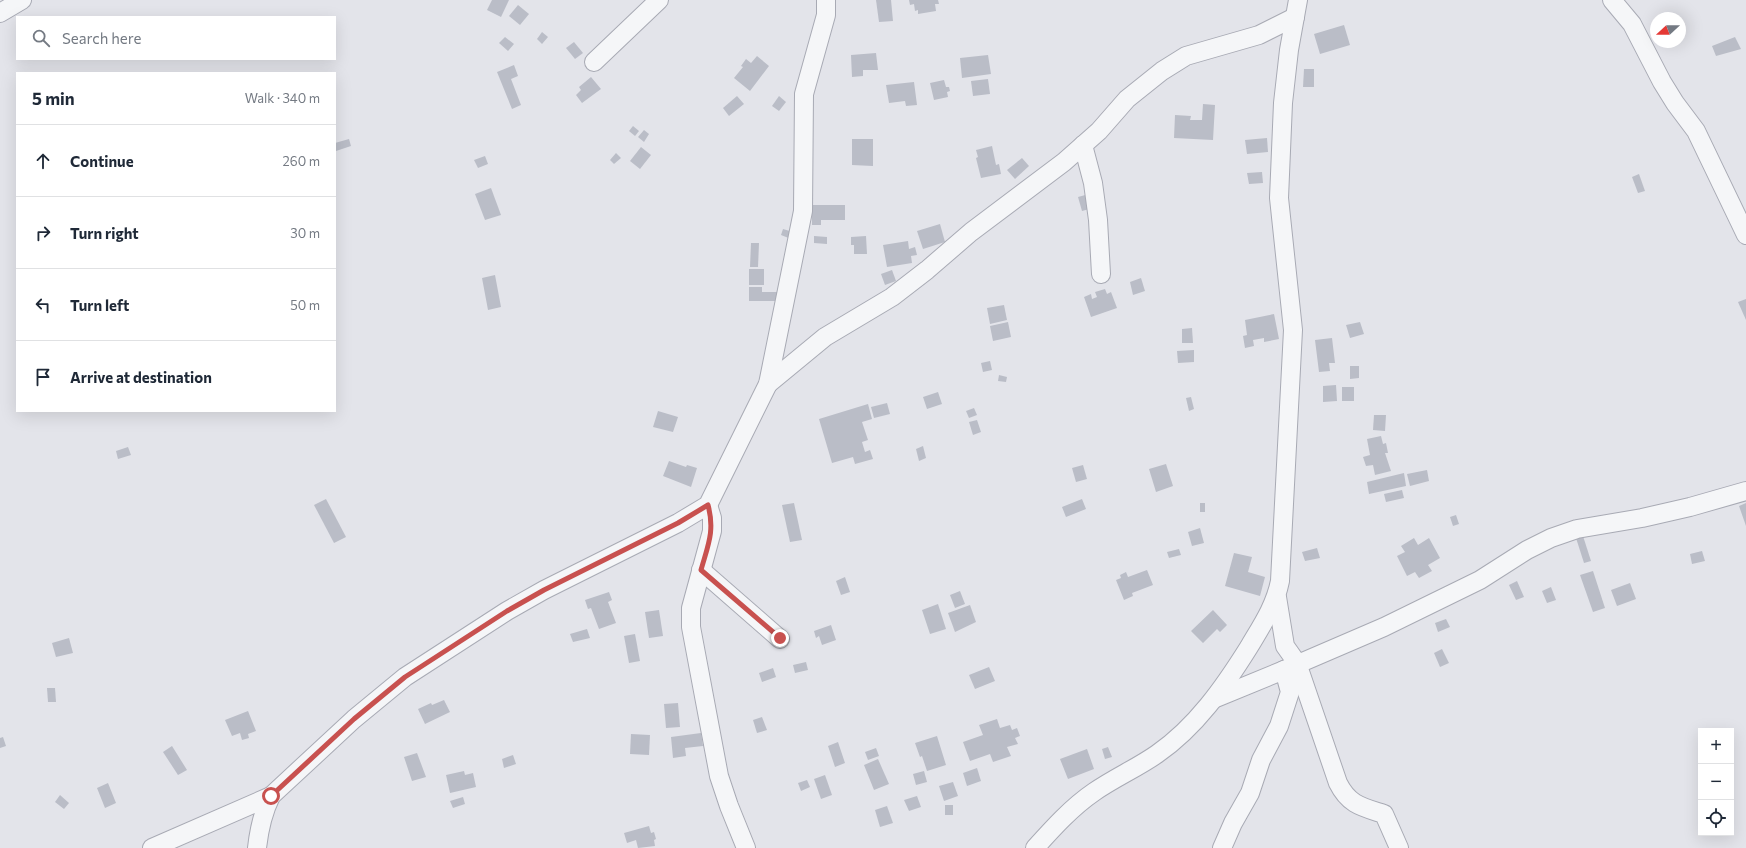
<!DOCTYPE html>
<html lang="en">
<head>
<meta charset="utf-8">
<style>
	:root { --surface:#fff; --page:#f2f2f3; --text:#1f2937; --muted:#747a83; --line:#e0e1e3 }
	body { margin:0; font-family:Commissioner,sans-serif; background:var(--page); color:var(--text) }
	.controls { position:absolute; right:12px; bottom:12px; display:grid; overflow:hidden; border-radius:0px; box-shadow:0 4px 16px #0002 }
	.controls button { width:36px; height:36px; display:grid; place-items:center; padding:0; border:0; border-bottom:1px solid var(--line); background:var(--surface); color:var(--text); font:20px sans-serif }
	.compass { position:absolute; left:1650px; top:12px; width:36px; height:36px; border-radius:50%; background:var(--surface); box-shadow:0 4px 16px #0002; rotate:249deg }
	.stop { position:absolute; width:12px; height:12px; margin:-9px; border:3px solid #c8514f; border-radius:50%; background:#fff }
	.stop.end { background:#c8514f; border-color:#fff; box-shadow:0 1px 4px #0008 }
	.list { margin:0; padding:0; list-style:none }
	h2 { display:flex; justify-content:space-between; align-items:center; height:52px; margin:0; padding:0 16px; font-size:17px }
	h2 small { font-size:13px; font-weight:400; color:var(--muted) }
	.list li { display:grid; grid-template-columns:26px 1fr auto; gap:12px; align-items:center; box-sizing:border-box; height:72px; padding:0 16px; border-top:1px solid var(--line) }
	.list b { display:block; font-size:15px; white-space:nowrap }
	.list em { font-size:13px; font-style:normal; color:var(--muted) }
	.icon { flex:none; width:22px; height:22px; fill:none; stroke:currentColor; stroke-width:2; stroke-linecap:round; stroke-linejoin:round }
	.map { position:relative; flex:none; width:1746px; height:848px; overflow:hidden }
	.search { position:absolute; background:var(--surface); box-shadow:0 4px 16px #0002; left:16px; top:16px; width:320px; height:44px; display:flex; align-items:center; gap:10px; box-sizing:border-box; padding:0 14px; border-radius:0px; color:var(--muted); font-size:15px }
	.panel { position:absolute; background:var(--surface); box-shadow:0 4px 16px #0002; left:16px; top:72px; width:320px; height:340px; border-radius:0px }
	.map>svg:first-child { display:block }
	.building { fill:#babdc7 }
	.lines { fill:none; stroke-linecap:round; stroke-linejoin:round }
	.minor-casing { stroke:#a8aab4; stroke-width:20 }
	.minor { stroke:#f5f6f8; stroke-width:18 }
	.route { stroke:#c8514f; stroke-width:5 }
</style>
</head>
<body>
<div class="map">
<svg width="1746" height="848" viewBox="0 0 1746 848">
	<rect width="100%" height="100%" fill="#e3e4ea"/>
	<g class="building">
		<path d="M492,0H509L501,17L487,10Z"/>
		<path d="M876,0H891L893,21L879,22Z"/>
		<path d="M909,0H938L939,4H935L936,11L918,14V10L915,11L914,4L910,5Z"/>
		<path d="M518,5L529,14L520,25L509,16Z"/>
		<path d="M1344,25L1350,45L1320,54L1314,34Z"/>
		<path d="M542,32L548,37L542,44L537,39Z"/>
		<path d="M505,37L514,44L508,51L499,43Z"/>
		<path d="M1735,37L1741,49L1716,56L1712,46Z"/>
		<path d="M574,42L583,53L575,59L566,48Z"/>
		<path d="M876,53L878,70H863V76L852,77L851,55Z"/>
		<path d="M988,55L991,74L962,78L960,58Z"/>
		<path d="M757,56L769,66L750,91L734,78L743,67L741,66L746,59L751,63Z"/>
		<path d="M514,65L518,76L511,79L521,105L512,109L497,72Z"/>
		<path d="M1304,69H1314V87H1303Z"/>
		<path d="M591,77L601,89L582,103L576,95L581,90L579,87Z"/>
		<path d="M988,79L990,94L973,96L971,81Z"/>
		<path d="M944,80L946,87H949L950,91L947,92L948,97L934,100L930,83Z"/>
		<path d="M914,82L917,105L906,106L905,101L889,103L886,85Z"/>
		<path d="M737,96L744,104L729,116L723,108Z"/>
		<path d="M779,96L786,102L779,111L772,106Z"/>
		<path d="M1203,104L1215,105L1213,140L1174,138L1175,115L1191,116L1190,120H1202Z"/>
		<path d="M633,126L639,131L635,136L629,131Z"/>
		<path d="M644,130L649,134L644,142L638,137Z"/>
		<path d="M1267,138L1268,152L1247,154L1245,140Z"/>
		<path d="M349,139L351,146L336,151L335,143Z"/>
		<path d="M852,139H873V166L852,165Z"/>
		<path d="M992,146L996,165L999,164L1001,174L981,178L976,158L978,157L976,150Z"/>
		<path d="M641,147L651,155L640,169L630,161Z"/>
		<path d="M616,153L621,158L614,164L610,160Z"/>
		<path d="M485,156L488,164L478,168L474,160Z"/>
		<path d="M1022,158L1029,166L1015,179L1007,170Z"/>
		<path d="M1262,172L1263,183L1249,184L1247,173Z"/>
		<path d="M1639,174L1645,191L1638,193L1632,177Z"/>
		<path d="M491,188L501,215L485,220L475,194Z"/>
		<path d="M1089,194L1093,208L1082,211L1078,197Z"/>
		<path d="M812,205H845V220H821V225H812Z"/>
		<path d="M940,224L945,242L923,249L917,231Z"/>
		<path d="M783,229L793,232L791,239L781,235Z"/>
		<path d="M814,236L827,237V244L814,243Z"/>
		<path d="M866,236L867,254H854V245H851V237Z"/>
		<path d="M908,241L909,249L915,247L917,255L911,256L912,263L887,267L883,245Z"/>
		<path d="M751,243H759L758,267H750Z"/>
		<rect x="749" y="269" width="15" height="16"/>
		<path d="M892,270L896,281L885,285L881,274Z"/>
		<path d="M495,275L501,307L488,310L482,278Z"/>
		<path d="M1141,278L1145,291L1133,295L1130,282Z"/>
		<path d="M749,287H762V292H779V301H749Z"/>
		<path d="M1105,289L1107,294L1111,292L1117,308L1091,317L1084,297L1091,294L1092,299L1097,297L1095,292Z"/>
		<path d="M1746,299V320L1738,302Z"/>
		<path d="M1004,305L1007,320L990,324L987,308Z"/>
		<path d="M1274,314L1279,339L1264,342V338L1253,340L1254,346L1245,348L1243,336L1247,335L1245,320Z"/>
		<path d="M1008,322L1011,337L993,341L990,326Z"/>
		<path d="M1360,322L1364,334L1350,338L1346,325Z"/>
		<path d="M1192,328L1193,343H1182V329Z"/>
		<path d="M1332,338L1335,363H1329L1330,371L1319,372L1315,340Z"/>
		<path d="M1194,350V362L1178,363L1177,351Z"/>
		<path d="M990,361L992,370L983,372L981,363Z"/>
		<path d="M1350,366H1359V378L1350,379Z"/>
		<path d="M999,375L1007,377L1006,382L998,381Z"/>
		<path d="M1336,385L1337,401L1323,402V386Z"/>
		<rect x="1342" y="387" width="12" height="14"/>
		<path d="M938,392L942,404L927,409L923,397Z"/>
		<path d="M1191,397L1194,409L1189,411L1186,398Z"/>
		<path d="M887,403L890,414L874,418L871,407Z"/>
		<path d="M868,404L872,419L862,422L868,440L862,442L865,452L870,450L873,459L855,464L853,457L832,463L819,419Z"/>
		<path d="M974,408L977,415L969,418L966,411Z"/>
		<path d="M658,411L678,417L673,432L653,427Z"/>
		<path d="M1374,415H1386L1385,431L1373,430Z"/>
		<path d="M977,420L981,432L973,435L969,422Z"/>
		<path d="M1381,436L1383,444L1386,443L1388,453H1385L1391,471L1375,475L1373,465L1366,466L1363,457L1370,455L1367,439Z"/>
		<path d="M923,446L926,458L919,461L916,449Z"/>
		<path d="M128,447L131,455L118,459L116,451Z"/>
		<path d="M669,461L686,467L687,465L697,468L691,487L663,476Z"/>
		<path d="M1166,464L1173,486L1156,492L1149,469Z"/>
		<path d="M1083,465L1087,479L1076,482L1072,468Z"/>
		<path d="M1427,470L1429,481L1410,486L1407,474Z"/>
		<path d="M1404,473L1406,486L1369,494L1367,482Z"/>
		<path d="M1402,490L1404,498L1386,502L1384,494Z"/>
		<path d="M326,499L346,537L334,543L314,505Z"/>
		<path d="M1082,499L1086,509L1066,517L1062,507Z"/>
		<path d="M794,503L802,540L790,542L782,505Z"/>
		<rect x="1200" y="503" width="5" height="9"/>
		<path d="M1746,503V526L1739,506Z"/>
		<path d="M1456,515L1459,524L1453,526L1450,517Z"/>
		<path d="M1200,528L1204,543L1192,546L1188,532Z"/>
		<path d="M1583,536L1591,561L1584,563L1576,538Z"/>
		<path d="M1414,538L1418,545L1429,538L1440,558L1428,565L1432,571L1419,578L1415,572L1407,576L1397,556L1405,552L1401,546Z"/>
		<path d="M1317,548L1320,558L1305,561L1302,552Z"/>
		<path d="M1179,549L1181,555L1169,558L1167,552Z"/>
		<path d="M1702,551L1705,561L1692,564L1690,554Z"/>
		<path d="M1234,553L1252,557L1248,572L1265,577L1260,596L1225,586Z"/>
		<path d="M1147,570L1153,585L1132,593L1133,596L1124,600L1116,580L1121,578L1120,575L1126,572L1128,577Z"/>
		<path d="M1593,571L1605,608L1593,612L1580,575Z"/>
		<path d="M845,577L850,592L841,595L836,581Z"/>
		<path d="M1517,581L1524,597L1516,600L1509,585Z"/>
		<path d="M1630,583L1636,599L1617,606L1611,590Z"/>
		<path d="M1551,587L1556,600L1547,603L1542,591Z"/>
		<path d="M960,591L965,604L955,608L950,595Z"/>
		<path d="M609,592L612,600L608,602L616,623L599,629L591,608L588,609L585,600Z"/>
		<path d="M938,604L946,629L930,634L922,610Z"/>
		<path d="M970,605L976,622L955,632L948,613Z"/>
		<path d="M659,610L663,636L649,638L645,612Z"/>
		<path d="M1213,610L1227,625L1220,632L1217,629L1203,643L1191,631Z"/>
		<path d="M1446,619L1450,627L1438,632L1435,623Z"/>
		<path d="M831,625L836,640L822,645L819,636L816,638L814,631Z"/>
		<path d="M587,629L590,638L573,642L570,634Z"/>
		<path d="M635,634L640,661L629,663L624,636Z"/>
		<path d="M69,638L73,653L56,657L52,643Z"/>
		<path d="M1442,649L1449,663L1440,667L1434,653Z"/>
		<path d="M806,662L808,670L795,673L793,665Z"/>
		<path d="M989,667L995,681L975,689L969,675Z"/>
		<path d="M773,668L776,677L762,682L759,673Z"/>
		<path d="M47,688H55L56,702H48Z"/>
		<path d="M444,700L450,712L425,724L418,709L431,703L432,705Z"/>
		<path d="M678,703L680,727L666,728L664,704Z"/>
		<path d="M248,711L256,731L248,734L249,738L242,740L240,733L232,736L225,720Z"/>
		<path d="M762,717L767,730L757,733L753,720Z"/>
		<path d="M997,719L1000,728L1010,725L1012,730L1017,728L1020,736L1015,738L1018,744L1007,747L1011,756L993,762L990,754L970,761L963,742L983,735L979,725Z"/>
		<path d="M701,733L703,746L685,748L686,756L673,758L671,737Z"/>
		<path d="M631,734L650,735L649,755L630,754Z"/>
		<path d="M937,736L946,765L927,771L922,756L920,757L915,743Z"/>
		<path d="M3,737L6,746L0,748V738Z"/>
		<path d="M838,742L845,763L835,767L828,746Z"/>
		<path d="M172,746L187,770L178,775L163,752Z"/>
		<path d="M1108,747L1112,757L1105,759L1102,749Z"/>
		<path d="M876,748L879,756L868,760L865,752Z"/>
		<path d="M1087,749L1094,769L1068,779L1060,759Z"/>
		<path d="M417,753L426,777L412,781L404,757Z"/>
		<path d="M513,755L516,764L504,768L502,759Z"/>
		<path d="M878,759L889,784L874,790L864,765Z"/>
		<path d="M977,768L981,781L967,786L963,773Z"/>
		<path d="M464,771L465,775L473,773L476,787L450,793L446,775Z"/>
		<path d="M924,771L927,782L916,785L913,774Z"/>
		<path d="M825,775L832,795L821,799L814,779Z"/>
		<path d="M807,780L810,787L801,791L798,783Z"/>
		<path d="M953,782L958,796L944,801L939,786Z"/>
		<path d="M108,783L116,803L105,808L97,788Z"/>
		<path d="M60,795L69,803L64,809L55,802Z"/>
		<path d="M917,796L921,807L909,811L904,800Z"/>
		<path d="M463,797L465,804L453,808L450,801Z"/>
		<rect x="945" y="805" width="8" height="10"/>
		<path d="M887,806L893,823L880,827L875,810Z"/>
		<path d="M649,826L651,833L654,832L656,839L654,840L655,846L638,848L636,840L627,843L624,833Z"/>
	</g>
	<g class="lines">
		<g class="minor-casing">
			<g id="minor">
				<path d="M1612,0L1632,24L1662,82L1675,103L1696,131L1746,235"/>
				<path d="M0,13L22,0"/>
				<path d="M594,62L659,0"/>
				<path d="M1083,145L1093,183L1098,220L1101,274"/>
				<path d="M768,384L825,337L892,297L927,270L971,232L1064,162L1099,131L1127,99L1162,71L1186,56L1259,35L1295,17"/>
				<path d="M708,505L712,518V531L691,608V627L719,776L729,806L746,848"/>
				<path d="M701,570L780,639"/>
				<path d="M1277,597L1285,646L1297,663L1338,783C1349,805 1362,807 1384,814L1399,848"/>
				<path d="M1216,698L1284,670L1384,627L1480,580L1527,550L1551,538L1577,529L1642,518L1690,507L1746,491"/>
				<path d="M152,848L271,796"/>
				<path d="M257,848C259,830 263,812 271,796L354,719L405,677L507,611L544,590L678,523L708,505L768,384L803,211L804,94L826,15V0"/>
				<path d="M1035,848C1053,828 1072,807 1094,792C1114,778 1137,768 1157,754C1196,727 1224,687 1249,647C1262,625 1275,606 1280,581L1293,330L1279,198L1283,103L1289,50L1298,0"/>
				<path d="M1222,848L1233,823L1250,793L1261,760L1279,726L1290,692L1284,670"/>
			</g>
		</g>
		<use href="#minor" class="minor"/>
	</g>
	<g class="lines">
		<path class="route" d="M271,796L354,719L405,677L507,611L544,590L678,523L708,505C715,531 708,545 701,570L780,638"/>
	</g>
</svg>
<div class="controls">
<button>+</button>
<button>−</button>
<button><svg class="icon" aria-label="locate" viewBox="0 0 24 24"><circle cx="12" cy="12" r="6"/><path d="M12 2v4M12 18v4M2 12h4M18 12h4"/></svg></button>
</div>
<svg class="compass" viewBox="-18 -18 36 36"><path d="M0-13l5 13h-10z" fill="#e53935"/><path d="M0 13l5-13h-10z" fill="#747a83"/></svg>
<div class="stop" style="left:271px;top:796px"></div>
<div class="stop end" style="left:780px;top:638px"></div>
<div class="search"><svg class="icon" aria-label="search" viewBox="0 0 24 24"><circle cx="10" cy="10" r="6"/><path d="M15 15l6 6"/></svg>Search here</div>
<section class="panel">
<h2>5 min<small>Walk · 340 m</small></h2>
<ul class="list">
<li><svg class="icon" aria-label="ahead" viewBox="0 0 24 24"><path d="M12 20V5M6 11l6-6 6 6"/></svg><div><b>Continue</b></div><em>260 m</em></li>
<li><svg class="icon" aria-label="right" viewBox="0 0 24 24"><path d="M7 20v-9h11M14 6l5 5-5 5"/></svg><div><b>Turn right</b></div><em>30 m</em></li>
<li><svg class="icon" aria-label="left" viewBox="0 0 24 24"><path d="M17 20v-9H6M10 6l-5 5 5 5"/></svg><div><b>Turn left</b></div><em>50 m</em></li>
<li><svg class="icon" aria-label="arrive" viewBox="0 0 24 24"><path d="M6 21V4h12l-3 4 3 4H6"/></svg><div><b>Arrive at destination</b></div></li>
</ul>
</section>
</div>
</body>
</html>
